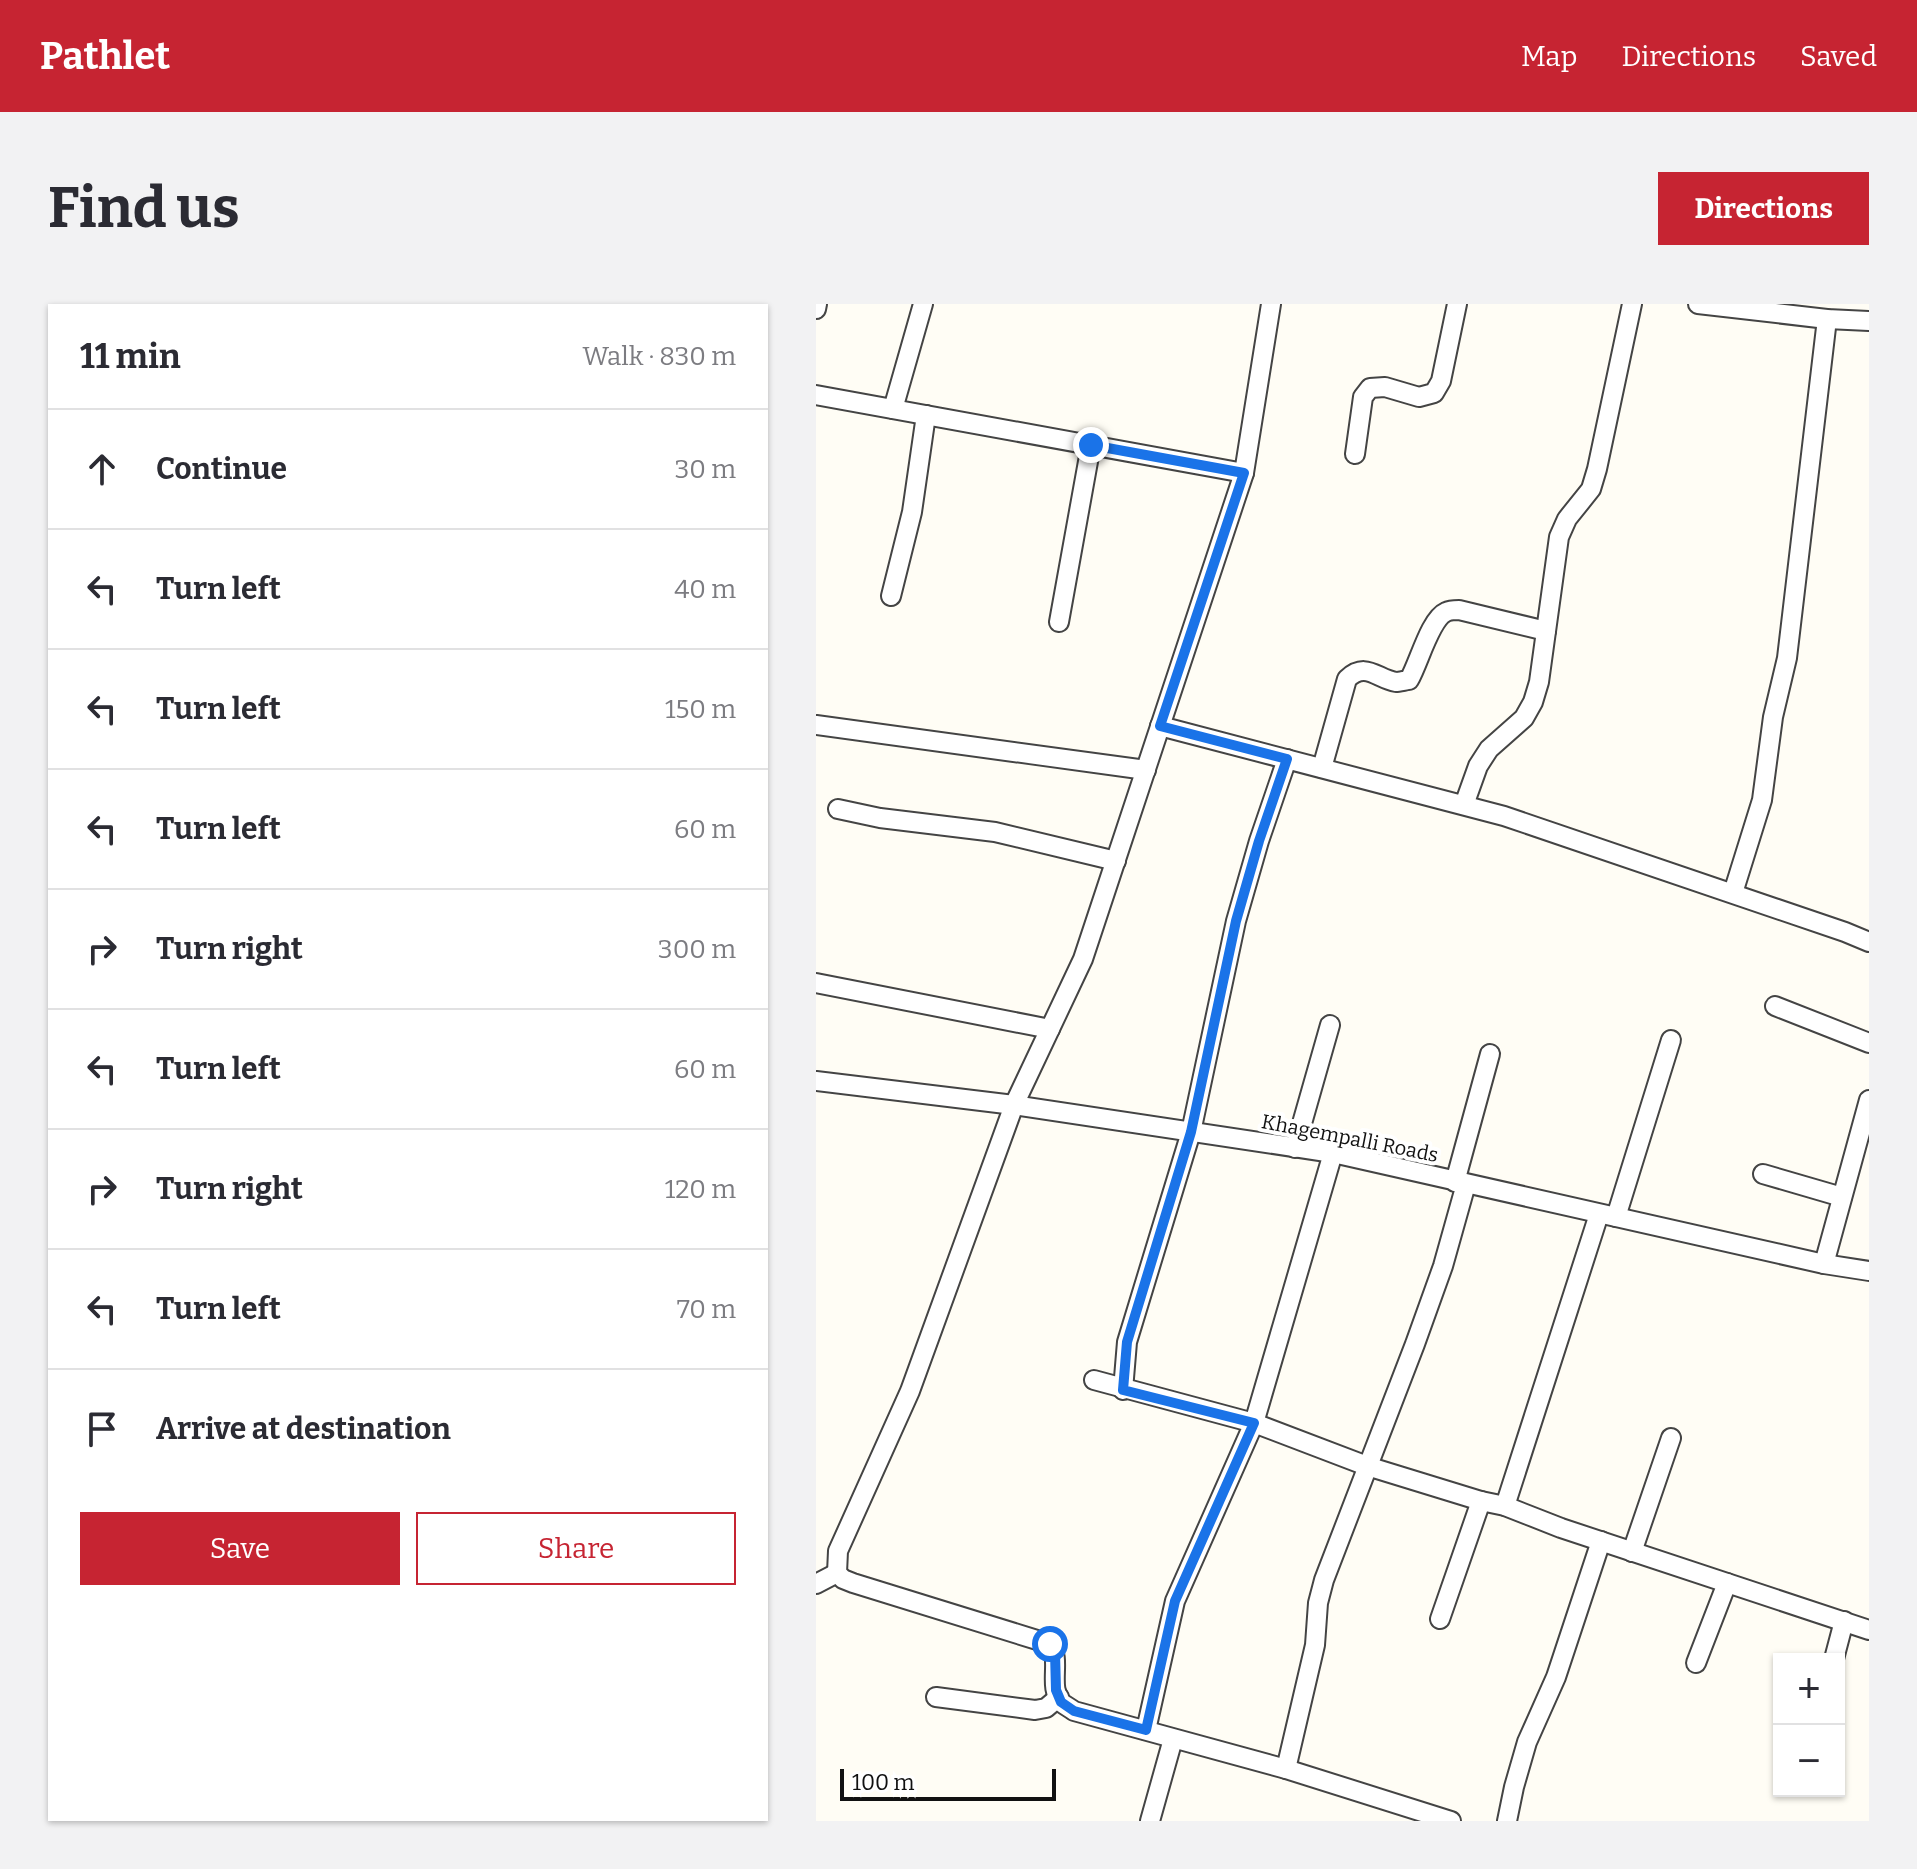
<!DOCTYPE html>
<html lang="en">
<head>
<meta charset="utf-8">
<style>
	:root { --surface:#fff; --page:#f2f2f3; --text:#2b2b33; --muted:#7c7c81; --line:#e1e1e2; --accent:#c62432 }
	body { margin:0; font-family:Bitter,serif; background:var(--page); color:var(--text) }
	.controls { position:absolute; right:24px; bottom:24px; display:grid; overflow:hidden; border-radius:0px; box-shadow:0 2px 6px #0004 }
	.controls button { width:72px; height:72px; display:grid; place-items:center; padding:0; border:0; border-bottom:2px solid var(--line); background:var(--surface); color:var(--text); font:40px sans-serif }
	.scale { position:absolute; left:24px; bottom:20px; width:216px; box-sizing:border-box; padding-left:8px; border:4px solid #111; border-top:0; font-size:22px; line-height:28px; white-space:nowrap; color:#111; -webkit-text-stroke:6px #fff; paint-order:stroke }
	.stop { position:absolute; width:24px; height:24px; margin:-18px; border:6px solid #1a73e8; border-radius:50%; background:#fff }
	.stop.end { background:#1a73e8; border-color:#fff; box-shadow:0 2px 8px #0008 }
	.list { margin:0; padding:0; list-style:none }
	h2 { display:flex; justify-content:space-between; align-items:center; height:104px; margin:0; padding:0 32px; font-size:34px }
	h2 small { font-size:26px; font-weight:400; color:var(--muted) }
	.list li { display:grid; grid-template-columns:52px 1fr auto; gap:24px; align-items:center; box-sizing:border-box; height:120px; padding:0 32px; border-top:2px solid var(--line) }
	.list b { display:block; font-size:30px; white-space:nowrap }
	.list em { font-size:26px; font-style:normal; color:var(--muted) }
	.actions { display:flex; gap:16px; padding:24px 32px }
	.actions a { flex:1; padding:18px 0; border:2px solid var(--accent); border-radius:0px; text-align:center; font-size:28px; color:var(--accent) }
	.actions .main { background:var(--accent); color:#fff }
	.icon { flex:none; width:44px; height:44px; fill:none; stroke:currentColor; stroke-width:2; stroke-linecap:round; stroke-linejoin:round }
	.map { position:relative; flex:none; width:1053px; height:1517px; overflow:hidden; border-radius:0px }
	header { display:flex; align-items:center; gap:48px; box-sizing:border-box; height:112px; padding:0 40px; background:var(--accent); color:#fff }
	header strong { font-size:38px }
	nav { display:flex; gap:44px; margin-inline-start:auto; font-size:28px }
	.intro { display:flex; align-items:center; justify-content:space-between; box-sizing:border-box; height:192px; padding:0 48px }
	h1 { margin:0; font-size:56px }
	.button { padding:20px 36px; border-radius:0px; background:var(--accent); color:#fff; font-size:28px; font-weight:700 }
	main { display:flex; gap:48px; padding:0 48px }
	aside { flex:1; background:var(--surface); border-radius:0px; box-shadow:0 2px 6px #0004 }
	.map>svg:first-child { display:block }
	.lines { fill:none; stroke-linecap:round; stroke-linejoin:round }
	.minor-casing { stroke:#444; stroke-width:22 }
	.minor { stroke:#fff; stroke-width:18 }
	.route { stroke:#1a73e8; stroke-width:10 }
	.labels { text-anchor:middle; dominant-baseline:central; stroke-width:8; stroke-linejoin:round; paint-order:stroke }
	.street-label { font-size:20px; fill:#111; stroke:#fff }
</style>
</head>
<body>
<header>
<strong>Pathlet</strong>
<nav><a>Map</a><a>Directions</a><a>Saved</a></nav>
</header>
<div class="intro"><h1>Find us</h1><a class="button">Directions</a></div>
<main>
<aside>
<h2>11 min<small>Walk · 830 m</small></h2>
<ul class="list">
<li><svg class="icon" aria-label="ahead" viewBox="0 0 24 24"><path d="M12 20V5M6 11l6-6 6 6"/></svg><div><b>Continue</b></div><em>30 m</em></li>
<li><svg class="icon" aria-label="left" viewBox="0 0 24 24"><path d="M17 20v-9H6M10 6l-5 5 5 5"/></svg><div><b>Turn left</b></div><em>40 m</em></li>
<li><svg class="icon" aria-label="left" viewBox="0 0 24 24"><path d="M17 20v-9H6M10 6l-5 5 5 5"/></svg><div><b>Turn left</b></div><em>150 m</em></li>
<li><svg class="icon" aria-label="left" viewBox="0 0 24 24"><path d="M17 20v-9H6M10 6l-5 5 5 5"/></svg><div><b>Turn left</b></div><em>60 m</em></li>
<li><svg class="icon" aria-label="right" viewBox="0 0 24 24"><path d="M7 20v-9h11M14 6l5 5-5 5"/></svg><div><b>Turn right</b></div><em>300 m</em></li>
<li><svg class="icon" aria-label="left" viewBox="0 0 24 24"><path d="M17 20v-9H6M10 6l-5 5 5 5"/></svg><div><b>Turn left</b></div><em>60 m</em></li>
<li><svg class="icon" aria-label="right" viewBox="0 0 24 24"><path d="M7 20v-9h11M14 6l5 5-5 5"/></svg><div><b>Turn right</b></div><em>120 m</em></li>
<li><svg class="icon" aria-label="left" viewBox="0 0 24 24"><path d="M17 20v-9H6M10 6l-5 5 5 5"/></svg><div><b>Turn left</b></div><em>70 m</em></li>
<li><svg class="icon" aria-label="arrive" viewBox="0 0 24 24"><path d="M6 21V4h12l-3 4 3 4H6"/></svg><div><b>Arrive at destination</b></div></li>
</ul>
<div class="actions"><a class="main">Save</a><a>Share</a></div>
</aside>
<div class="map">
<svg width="1053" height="1517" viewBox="0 0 1053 1517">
	<rect width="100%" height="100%" fill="#fffdf5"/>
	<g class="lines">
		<g class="minor-casing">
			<g id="minor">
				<path d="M455,0L428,169L267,655L198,801L94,1087L22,1247L21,1269L27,1275L37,1279L234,1340C246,1357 231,1383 246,1399C250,1402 254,1404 258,1407L470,1465L635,1517"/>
				<path d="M882,0L1011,15L1053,17"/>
				<path d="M0,5L1,0"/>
				<path d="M0,91L428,169"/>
				<path d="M77,105L107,0"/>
				<path d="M539,150L547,93L554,84L569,83L603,93L618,89L625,77L641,0"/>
				<path d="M75,292L96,208L110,111"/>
				<path d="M243,318L275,141"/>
				<path d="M0,421L330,466"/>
				<path d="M344,422L688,512L1029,628L1053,638"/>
				<path d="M506,464L531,375C550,357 561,375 580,378C583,378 591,376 593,376C603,359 614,315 630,308C634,306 639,306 643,306L730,327"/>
				<path d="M648,501L662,462L673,445L708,414L717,398L723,378L743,233L751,215L775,185L781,165L816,0"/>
				<path d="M22,505L64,514L179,528L300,557"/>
				<path d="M917,589L946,496L957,413L971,354L1011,15"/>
				<path d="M0,679L234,725"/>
				<path d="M959,702L1053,739"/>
				<path d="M0,777L198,801L517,849L1008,960L1053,967"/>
				<path d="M479,844L514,721"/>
				<path d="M947,870L1026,893"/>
				<path d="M639,878L674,750"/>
				<path d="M800,913L855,736"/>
				<path d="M1008,960L1053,796"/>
				<path d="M278,1076L438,1119L551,1162L665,1197L689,1202L745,1224L1053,1326"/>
				<path d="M307,1086L311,1038L375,828L420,617L443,537L471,455"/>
				<path d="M689,1202L783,910"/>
				<path d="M816,1248L855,1134"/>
				<path d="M0,1280L21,1269"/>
				<path d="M624,1315L665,1197"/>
				<path d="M1018,1355L1028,1317"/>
				<path d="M880,1359L911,1279"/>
				<path d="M120,1393L219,1406L230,1404L243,1393"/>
				<path d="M330,1426L359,1297L438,1119L517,849"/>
				<path d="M470,1465L499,1341L502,1299L508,1276L599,1040L627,962L650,880"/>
				<path d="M334,1517L357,1435"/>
				<path d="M691,1517L698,1483L711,1438L740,1373L785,1237"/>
			</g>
		</g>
		<use href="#minor" class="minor"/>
	</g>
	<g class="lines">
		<path class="route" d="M234,1340L239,1348L240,1386L245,1398L258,1407L330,1426L359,1297L438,1119L307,1086L311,1038L375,828L420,617L443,537L471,455L344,422L428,169L275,141"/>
	</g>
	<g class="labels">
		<g class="street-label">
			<text transform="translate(534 834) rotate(11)">Khagempalli Roads</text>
		</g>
	</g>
</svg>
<div class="controls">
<button>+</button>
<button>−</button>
</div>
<div class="scale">100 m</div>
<div class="stop" style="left:234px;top:1340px"></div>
<div class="stop end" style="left:275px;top:141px"></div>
</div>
</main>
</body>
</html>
